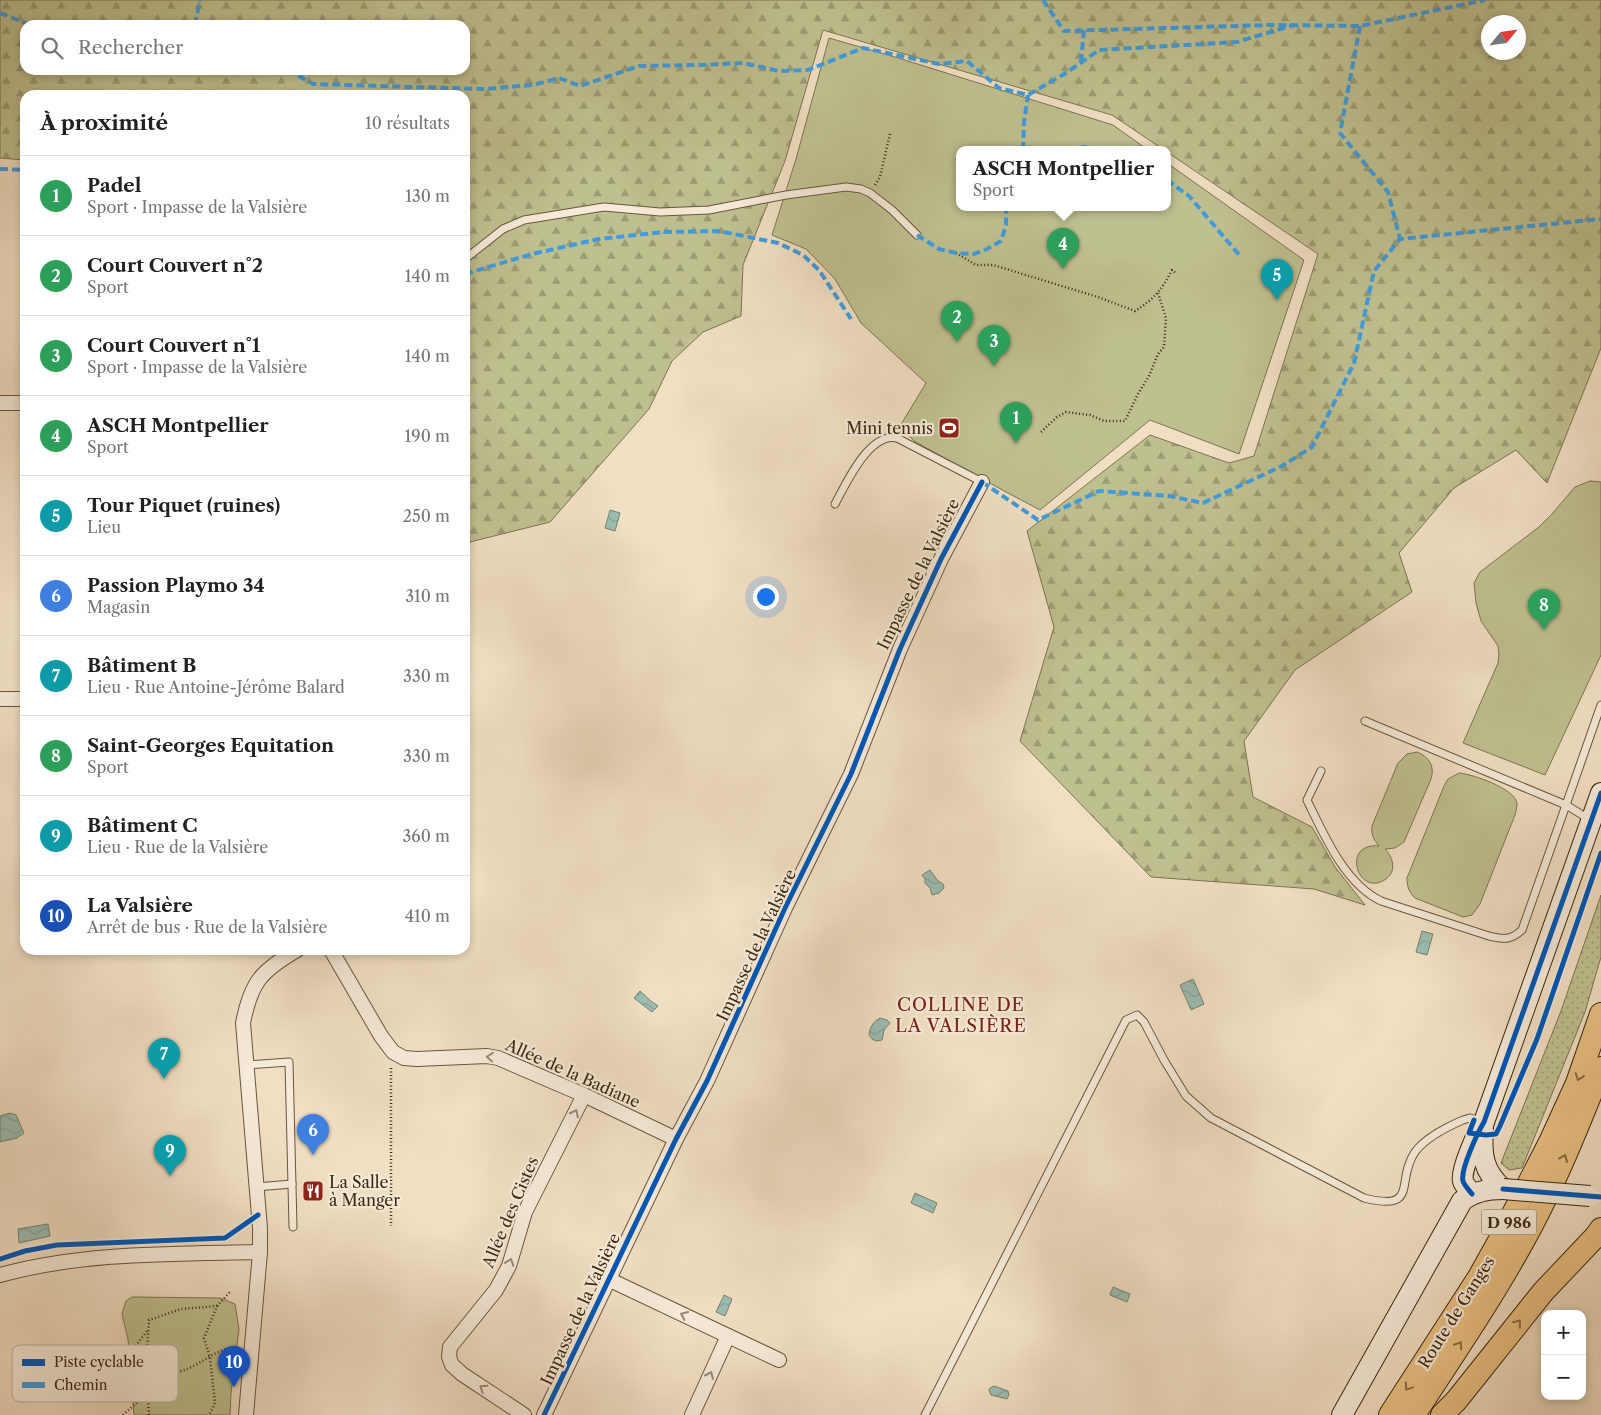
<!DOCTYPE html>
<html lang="fr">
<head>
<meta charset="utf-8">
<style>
	:root { --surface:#fff; --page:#f6f6f6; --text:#202124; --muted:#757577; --line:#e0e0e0; --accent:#8f2418 }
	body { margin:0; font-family:"Libre Caslon Text",serif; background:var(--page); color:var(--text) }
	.controls { position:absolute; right:15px; bottom:15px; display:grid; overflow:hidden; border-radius:10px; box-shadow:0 2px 8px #0003 }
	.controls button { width:45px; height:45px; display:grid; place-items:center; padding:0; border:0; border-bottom:1px solid var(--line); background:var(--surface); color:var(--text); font:25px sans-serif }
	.compass { position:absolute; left:1481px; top:15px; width:45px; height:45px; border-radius:50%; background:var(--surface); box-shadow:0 2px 8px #0003; rotate:61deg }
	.you { position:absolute; left:765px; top:596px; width:18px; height:18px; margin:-12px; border:4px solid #fff; border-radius:50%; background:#1a73e8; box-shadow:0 0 0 8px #1a73e833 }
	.badge { display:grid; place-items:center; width:32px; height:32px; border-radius:50%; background:var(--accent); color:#fff; font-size:16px; font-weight:700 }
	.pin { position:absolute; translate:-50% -41px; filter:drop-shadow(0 1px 2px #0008) }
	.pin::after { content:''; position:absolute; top:26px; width:18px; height:15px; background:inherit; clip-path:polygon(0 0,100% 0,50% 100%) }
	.popup { position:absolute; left:956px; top:146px; width:215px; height:65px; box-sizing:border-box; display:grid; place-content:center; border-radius:10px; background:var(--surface); filter:drop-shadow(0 1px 4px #0005); font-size:16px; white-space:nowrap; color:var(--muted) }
	.popup b { font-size:19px; color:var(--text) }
	.popup::after { content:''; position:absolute; left:50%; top:100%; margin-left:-10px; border:10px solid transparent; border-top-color:var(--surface) }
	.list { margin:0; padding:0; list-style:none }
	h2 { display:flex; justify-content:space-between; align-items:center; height:65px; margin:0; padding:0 20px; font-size:21px }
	h2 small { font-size:16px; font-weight:400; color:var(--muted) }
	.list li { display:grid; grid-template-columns:32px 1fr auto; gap:15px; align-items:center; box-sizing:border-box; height:80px; padding:0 20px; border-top:1px solid var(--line) }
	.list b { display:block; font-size:19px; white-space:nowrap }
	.list p { margin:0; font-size:16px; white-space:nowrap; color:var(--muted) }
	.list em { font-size:16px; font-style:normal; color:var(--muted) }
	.icon { flex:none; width:28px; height:28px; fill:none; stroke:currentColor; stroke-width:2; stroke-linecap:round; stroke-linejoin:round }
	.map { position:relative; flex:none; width:1601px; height:1415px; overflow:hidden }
	.search { position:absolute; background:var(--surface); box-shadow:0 2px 8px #0003; left:20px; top:20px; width:450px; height:55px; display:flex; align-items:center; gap:12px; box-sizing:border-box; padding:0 18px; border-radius:15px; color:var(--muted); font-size:19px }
	.panel { position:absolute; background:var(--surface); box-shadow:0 2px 8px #0003; left:20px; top:90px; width:450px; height:865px; border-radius:15px }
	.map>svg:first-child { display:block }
	.grass { fill:url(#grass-dots); stroke:#7d7450 }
	.forest { fill:url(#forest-firs); stroke:#7d7450; fill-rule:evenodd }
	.green { fill:#bfc090; stroke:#7d7450 }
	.water { fill:url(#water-waves); stroke:#758271 }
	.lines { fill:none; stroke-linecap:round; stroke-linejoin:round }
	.lane-casing { stroke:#68563d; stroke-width:9 }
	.street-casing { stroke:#68563d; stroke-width:16 }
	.secondary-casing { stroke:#3b2910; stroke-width:22 }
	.primary-casing { stroke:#3b2910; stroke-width:24 }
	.path { stroke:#3b2910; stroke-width:2.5; stroke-dasharray:1 2.5; stroke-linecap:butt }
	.lane { stroke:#f6ead8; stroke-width:7 }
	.street { stroke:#f6ead8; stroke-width:14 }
	.secondary { stroke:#f6ead8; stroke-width:20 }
	.primary { stroke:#e8c082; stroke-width:22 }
	.secondary-bridge-casing { stroke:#3b2910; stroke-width:22; stroke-linecap:butt }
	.secondary-bridge { stroke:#f6ead8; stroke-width:20 }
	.quiet { stroke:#3f9cde; stroke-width:4; stroke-dasharray:8 4; stroke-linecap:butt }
	.cycleway-casing { stroke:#f6ead8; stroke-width:8 }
	.cycleway { stroke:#0057b8; stroke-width:5 }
	.oneway { stroke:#988a74 }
	.oneway2 { stroke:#896d43 }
	.labels { text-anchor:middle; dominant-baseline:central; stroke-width:4.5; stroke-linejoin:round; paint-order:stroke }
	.shield { fill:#f6ead8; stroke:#73634c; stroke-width:1 }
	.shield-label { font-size:15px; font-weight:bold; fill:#3b2910 }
	.poi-label { font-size:16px; fill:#3b2910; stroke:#f6ead8; text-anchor:end }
	.street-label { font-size:16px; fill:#3b2910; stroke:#f6ead8 }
	.neighbourhood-label { font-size:18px; letter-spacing:1px; fill:#7a1f14; stroke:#f6ead8 }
	.key { fill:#f6ead8; stroke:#beb09c; stroke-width:1 }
	.key-label { font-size:14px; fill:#3b2910 }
</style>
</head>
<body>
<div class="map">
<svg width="1601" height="1415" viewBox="0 0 1601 1415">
	<defs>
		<pattern id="grass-dots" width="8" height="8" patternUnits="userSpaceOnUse" patternTransform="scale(1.25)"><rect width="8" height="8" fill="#bfc090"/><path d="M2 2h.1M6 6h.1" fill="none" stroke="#9c9c74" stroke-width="1.8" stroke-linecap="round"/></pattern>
		<pattern id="forest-firs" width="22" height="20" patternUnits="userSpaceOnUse" patternTransform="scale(1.25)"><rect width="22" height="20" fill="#bfc090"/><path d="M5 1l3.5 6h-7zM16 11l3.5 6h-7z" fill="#9c9c74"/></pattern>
		<pattern id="water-waves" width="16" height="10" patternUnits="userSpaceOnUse" patternTransform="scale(1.25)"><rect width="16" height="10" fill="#9bbdb2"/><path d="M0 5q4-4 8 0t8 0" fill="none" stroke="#86a298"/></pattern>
	</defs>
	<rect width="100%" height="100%" fill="#f1dfc3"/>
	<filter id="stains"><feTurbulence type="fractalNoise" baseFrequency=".004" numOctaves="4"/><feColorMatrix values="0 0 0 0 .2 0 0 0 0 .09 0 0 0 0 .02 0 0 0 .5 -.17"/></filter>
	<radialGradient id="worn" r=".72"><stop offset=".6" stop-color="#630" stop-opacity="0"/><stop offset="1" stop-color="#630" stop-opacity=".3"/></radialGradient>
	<path class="grass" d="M1601,895V957L1596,974L1585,1012L1522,1168L1509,1170L1501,1163L1561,1011Z"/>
	<path class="forest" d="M0,0H1601V348L1547,483L1516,450L1454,488L1399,553L1412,592L1295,670L1244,741L1253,797L1312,827L1335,867L1365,905L1314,889L1151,877L1020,741L1054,627L1027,531L1150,435L1229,463L1254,456L1318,254L1167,152V150H1164L1112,115L823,30L785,161L743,265L741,316L703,332L672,361L649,409L550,522L470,542L465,505V138L468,114H465V95H25V160L0,158ZM1488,22H1518V52H1488ZM25,25H465V70H25Z"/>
	<g class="green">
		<path d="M829,38L895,57L1113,125L1148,150H959V208H1167V163L1304,260L1239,454L1150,420L1040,510L1006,492L914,441L900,426L926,383L861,323L835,279L806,249L772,235L796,159Z"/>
		<path d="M1590,481L1601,482V655L1545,775L1463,743L1498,663L1499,654L1498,646L1481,621L1476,603L1474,583L1480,572L1539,527L1552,514L1575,487Z"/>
		<path d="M1417,752C1429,757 1435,766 1431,779L1404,842L1395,848L1385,849C1393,857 1397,871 1386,879C1358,899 1340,842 1379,846C1374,840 1371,835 1372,826L1398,763L1407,754Z"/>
		<path d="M1459,773C1472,774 1514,788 1517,803C1517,807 1516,811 1515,815L1480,904L1472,915L1463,917L1415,898C1409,892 1407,887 1407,878L1444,786L1448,779Z"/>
		<path d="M132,1297L220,1298L235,1304L239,1329L231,1393L230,1415H134L128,1339L122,1314L126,1301Z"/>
	</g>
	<g class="water">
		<path d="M610,510L620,513L615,531L605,528Z"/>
		<path d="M930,870L938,881L943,884L944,888L939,893L932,895L930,888L925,883V879L922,875Z"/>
		<path d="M1422,931L1433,934L1427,955L1416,952Z"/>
		<path d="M1193,979L1204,1004L1191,1010L1180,985Z"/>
		<path d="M640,991L652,1002L658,1006L652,1012L634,998Z"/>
		<path d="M880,1018L887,1020L890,1023L884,1030L882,1040L876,1041L872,1039L869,1035C870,1027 873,1022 880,1018Z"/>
		<path d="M10,1113L16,1115L24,1133L17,1138L0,1142V1116Z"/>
		<path d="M915,1193L937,1203L933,1213L911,1203Z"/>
		<path d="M48,1224L50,1236L19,1243L18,1229Z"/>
		<path d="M1113,1287L1130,1294L1127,1302L1110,1295Z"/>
		<path d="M724,1295L732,1299L725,1316L716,1312Z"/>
		<path d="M994,1386L1008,1391L1009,1395L1007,1399L991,1395L989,1390L990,1388Z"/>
	</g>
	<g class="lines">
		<g class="lane-casing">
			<g id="lane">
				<path d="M465,259L503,229L524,220L604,207L660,212L709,210L786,195L846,187L861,189L870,193L892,210L917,235"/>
				<path d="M835,504C846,484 869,432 897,438L982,482"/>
				<path d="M1321,771L1307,800C1324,835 1345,884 1381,901L1489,936C1503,939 1510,941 1522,930L1566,805L1365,721"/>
				<path d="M1589,819L1566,805L1601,705"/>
				<path d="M246,1065L289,1062L293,1227"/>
				<path d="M256,1187L292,1184"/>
				<path d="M925,1415L1126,1020L1137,1015L1144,1022L1164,1060L1186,1096L1211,1118L1364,1198C1420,1212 1395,1181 1415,1152C1426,1137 1447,1127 1463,1120L1470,1118L1481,1121"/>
			</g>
		</g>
		<g class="street-casing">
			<g id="street">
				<path d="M0,403H25"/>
				<path d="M0,699H25"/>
				<path d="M331,950L381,1036L393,1052L404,1058L417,1059L487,1056L498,1058L584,1095L676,1139"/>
				<path d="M260,1252V1228L243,1023C251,982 261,971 297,950"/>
				<path d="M0,1275C83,1252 174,1254 260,1252L246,1415"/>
				<path d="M608,1279L779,1360"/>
				<path d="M524,1415L462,1374L452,1365L449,1357L450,1347L496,1290L509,1266L525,1212L584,1095"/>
				<path d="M544,1415L676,1139L707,1081L785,908L851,774L900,649L941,559L982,482"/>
				<path d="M692,1415L728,1336"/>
			</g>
		</g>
		<g class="secondary-casing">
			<g id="secondary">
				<path d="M1483,1129C1481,1155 1483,1171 1503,1189"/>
				<path d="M1472,1194C1469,1190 1464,1185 1463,1181C1460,1170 1478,1132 1484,1122L1601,793"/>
				<path d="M1342,1415L1462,1201C1474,1191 1488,1189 1503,1189"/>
			</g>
		</g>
		<g class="primary-casing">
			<g id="primary">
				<path d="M1390,1415L1479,1277L1499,1241L1550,1142L1577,1083L1601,1014"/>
				<path d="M1414,1415C1460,1344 1509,1274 1546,1197C1567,1155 1584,1111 1601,1068"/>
				<path d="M1442,1415L1456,1401L1543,1292L1596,1236L1601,1229"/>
			</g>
		</g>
		<g class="path">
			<path d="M875,185L880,177L890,134"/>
			<path d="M956,253L976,265H993L1098,297L1135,311C1155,298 1161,291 1172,270L1177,274"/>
			<path d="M1041,432L1057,417L1066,412L1090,415L1104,421H1125L1138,394L1149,376L1158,354L1164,347L1166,318L1158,293"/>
			<path d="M391,1068V1226"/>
			<path d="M217,1306L230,1292"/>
			<path d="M129,1354L148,1330"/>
			<path d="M146,1367C154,1368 168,1374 177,1372C198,1368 217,1347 237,1347"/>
			<path d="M123,1415L171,1372"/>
			<path d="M149,1415L146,1367L149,1320L181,1309L217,1306L204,1338L210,1358L215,1403L209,1415"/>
		</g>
		<use href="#lane" class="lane"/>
		<use href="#street" class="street"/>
		<use href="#secondary" class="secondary"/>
		<use href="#primary" class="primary"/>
		<g class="secondary-bridge-casing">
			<path id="secondary-bridge" d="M1503,1189L1590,1196"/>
		</g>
		<use href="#secondary-bridge" class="secondary-bridge"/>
		<g class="quiet">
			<path d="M1043,0L1064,31L1270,25L1360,26L1485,0"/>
			<path d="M0,13L30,25"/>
			<path d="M195,25L200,0"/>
			<path d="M1360,26L1340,133L1388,192L1400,239"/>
			<path d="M1081,62L1084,30"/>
			<path d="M288,70L313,84L485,89L533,85L559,78L580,86L639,66L701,65L743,63L779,71L808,70L863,48L939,64L967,61L999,88L1028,95L1066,73L1099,50L1237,42L1294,25"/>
			<path d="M1023,150L1024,122L1028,95"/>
			<path d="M1057,150L1084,147L1098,150"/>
			<path d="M0,169L25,170"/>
			<path d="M1167,180L1189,196L1241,257"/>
			<path d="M917,235L939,249L956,253L974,254L987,249L1001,241L1006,225V208"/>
			<path d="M465,274L532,254L599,239L664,232L719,231L778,243L803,255L819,270L851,319"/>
			<path d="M982,482L1038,520L1099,491L1169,496L1203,503L1282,466L1312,447L1354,363L1374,271L1400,239L1601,219"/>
		</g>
		<g class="cycleway-casing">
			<g id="cycleway">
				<path d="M1474,1120L1469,1133L1486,1135L1496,1134L1500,1126L1537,1039L1601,853"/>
				<path d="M1503,1189L1601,1197"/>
				<path d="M1472,1194C1469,1190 1464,1185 1463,1181C1460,1170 1478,1132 1484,1122L1601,793"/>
				<path d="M0,1259L25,1251L57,1245L225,1238L258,1215"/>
				<path d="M544,1415L676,1139L707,1081L785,908L851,774L900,649L941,559L982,482"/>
			</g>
		</g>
		<use href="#cycleway" class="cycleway"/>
	</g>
	<defs><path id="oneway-chevron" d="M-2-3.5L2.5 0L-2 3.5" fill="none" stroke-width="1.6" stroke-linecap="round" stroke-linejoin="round" transform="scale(1.25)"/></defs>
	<g class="oneway">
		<use href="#oneway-chevron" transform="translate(490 1057) rotate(-175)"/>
		<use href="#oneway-chevron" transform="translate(575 1113) rotate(-63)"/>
		<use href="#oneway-chevron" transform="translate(510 1262) rotate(-70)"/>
		<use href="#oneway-chevron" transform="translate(684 1315) rotate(-155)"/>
		<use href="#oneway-chevron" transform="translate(710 1375) rotate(-66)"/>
		<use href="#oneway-chevron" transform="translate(483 1388) rotate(-147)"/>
	</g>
	<g class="oneway2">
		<use href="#oneway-chevron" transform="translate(1579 1077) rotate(110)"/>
		<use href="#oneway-chevron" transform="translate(1564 1158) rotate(-66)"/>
		<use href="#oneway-chevron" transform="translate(1518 1323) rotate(-51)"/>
		<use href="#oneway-chevron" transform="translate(1459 1345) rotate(-57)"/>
		<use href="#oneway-chevron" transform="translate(1408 1387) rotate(124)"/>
	</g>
	<defs>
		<g id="stadium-square" transform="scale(1.125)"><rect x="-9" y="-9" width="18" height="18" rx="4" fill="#8f2418" stroke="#f6ead8"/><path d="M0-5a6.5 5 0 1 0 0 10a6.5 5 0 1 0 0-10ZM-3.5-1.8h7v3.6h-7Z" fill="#fff"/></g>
		<g id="restaurant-square" transform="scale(1.125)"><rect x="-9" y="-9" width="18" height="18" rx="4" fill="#8f2418" stroke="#f6ead8"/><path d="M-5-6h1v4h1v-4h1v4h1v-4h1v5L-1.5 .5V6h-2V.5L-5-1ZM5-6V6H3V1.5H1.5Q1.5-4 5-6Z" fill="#fff"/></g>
	</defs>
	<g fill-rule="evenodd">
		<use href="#stadium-square" x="949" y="428"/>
		<use href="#restaurant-square" x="313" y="1191"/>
	</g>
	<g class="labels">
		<rect class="shield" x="1481.5" y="1209.5" width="55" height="25" rx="4"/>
		<g class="shield-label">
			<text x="1509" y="1222">D 986</text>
		</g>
		<g class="poi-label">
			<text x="933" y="428">Mini tennis</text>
			<text x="329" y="1182" text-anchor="start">La Salle<tspan x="329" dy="18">à Manger</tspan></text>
		</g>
		<g class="street-label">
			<text transform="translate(918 574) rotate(-64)">Impasse de la Valsière</text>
			<text transform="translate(756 945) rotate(-65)">Impasse de la Valsière</text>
			<text transform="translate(573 1073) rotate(24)">Allée de la Badiane</text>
			<text transform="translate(510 1212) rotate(-67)">Allée des Cistes</text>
			<text transform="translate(580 1309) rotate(-65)">Impasse de la Valsière</text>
			<text transform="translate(1456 1312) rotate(-58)">Route de Ganges</text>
		</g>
		<g class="neighbourhood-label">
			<text x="961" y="1005">COLLINE DE<tspan x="961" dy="21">LA VALSIÈRE</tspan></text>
		</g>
	</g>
	<rect x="12" y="1345" width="166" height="57" rx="8" class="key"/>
	<rect x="22" y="1359" width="23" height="7" fill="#0057b8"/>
	<rect x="22" y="1382" width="23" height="6" fill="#3f9cde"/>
	<g class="key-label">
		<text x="54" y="1367">Piste cyclable</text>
		<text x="54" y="1390">Chemin</text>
	</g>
	<rect width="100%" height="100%" filter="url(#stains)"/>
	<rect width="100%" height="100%" fill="url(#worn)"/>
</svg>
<div class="controls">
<button>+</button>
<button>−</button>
</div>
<svg class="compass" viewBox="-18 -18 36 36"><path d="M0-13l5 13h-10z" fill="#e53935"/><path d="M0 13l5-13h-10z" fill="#757577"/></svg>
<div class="you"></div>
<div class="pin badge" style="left:1016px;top:443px;background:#2e9e5b">1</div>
<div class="pin badge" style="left:957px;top:342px;background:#2e9e5b">2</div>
<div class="pin badge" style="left:994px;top:366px;background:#2e9e5b">3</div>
<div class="pin badge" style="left:1063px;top:269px;background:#2e9e5b">4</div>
<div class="popup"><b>ASCH Montpellier</b>Sport</div>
<div class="pin badge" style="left:1277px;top:300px;background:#0f9aa8">5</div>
<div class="pin badge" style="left:313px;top:1155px;background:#3f7fe0">6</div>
<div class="pin badge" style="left:164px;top:1079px;background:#0f9aa8">7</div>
<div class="pin badge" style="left:1544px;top:630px;background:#2e9e5b">8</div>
<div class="pin badge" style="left:170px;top:1176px;background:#0f9aa8">9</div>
<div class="pin badge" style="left:234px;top:1387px;background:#1a4fb4">10</div>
<div class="search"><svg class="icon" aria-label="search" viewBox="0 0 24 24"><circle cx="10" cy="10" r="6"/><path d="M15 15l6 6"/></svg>Rechercher</div>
<section class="panel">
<h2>À proximité<small>10 résultats</small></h2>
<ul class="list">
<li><span class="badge" style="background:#2e9e5b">1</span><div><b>Padel</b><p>Sport · Impasse de la Valsière</p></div><em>130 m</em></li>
<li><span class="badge" style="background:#2e9e5b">2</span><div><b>Court Couvert n°2</b><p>Sport</p></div><em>140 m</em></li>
<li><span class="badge" style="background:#2e9e5b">3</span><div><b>Court Couvert n°1</b><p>Sport · Impasse de la Valsière</p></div><em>140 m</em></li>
<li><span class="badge" style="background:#2e9e5b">4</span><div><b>ASCH Montpellier</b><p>Sport</p></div><em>190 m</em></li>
<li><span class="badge" style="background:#0f9aa8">5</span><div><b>Tour Piquet (ruines)</b><p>Lieu</p></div><em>250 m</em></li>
<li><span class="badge" style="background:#3f7fe0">6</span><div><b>Passion Playmo 34</b><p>Magasin</p></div><em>310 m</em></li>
<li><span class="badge" style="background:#0f9aa8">7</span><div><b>Bâtiment B</b><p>Lieu · Rue Antoine-Jérôme Balard</p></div><em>330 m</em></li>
<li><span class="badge" style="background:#2e9e5b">8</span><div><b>Saint-Georges Equitation</b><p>Sport</p></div><em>330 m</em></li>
<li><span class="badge" style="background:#0f9aa8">9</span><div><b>Bâtiment C</b><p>Lieu · Rue de la Valsière</p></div><em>360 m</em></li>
<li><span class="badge" style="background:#1a4fb4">10</span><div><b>La Valsière</b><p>Arrêt de bus · Rue de la Valsière</p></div><em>410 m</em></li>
</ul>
</section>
</div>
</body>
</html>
